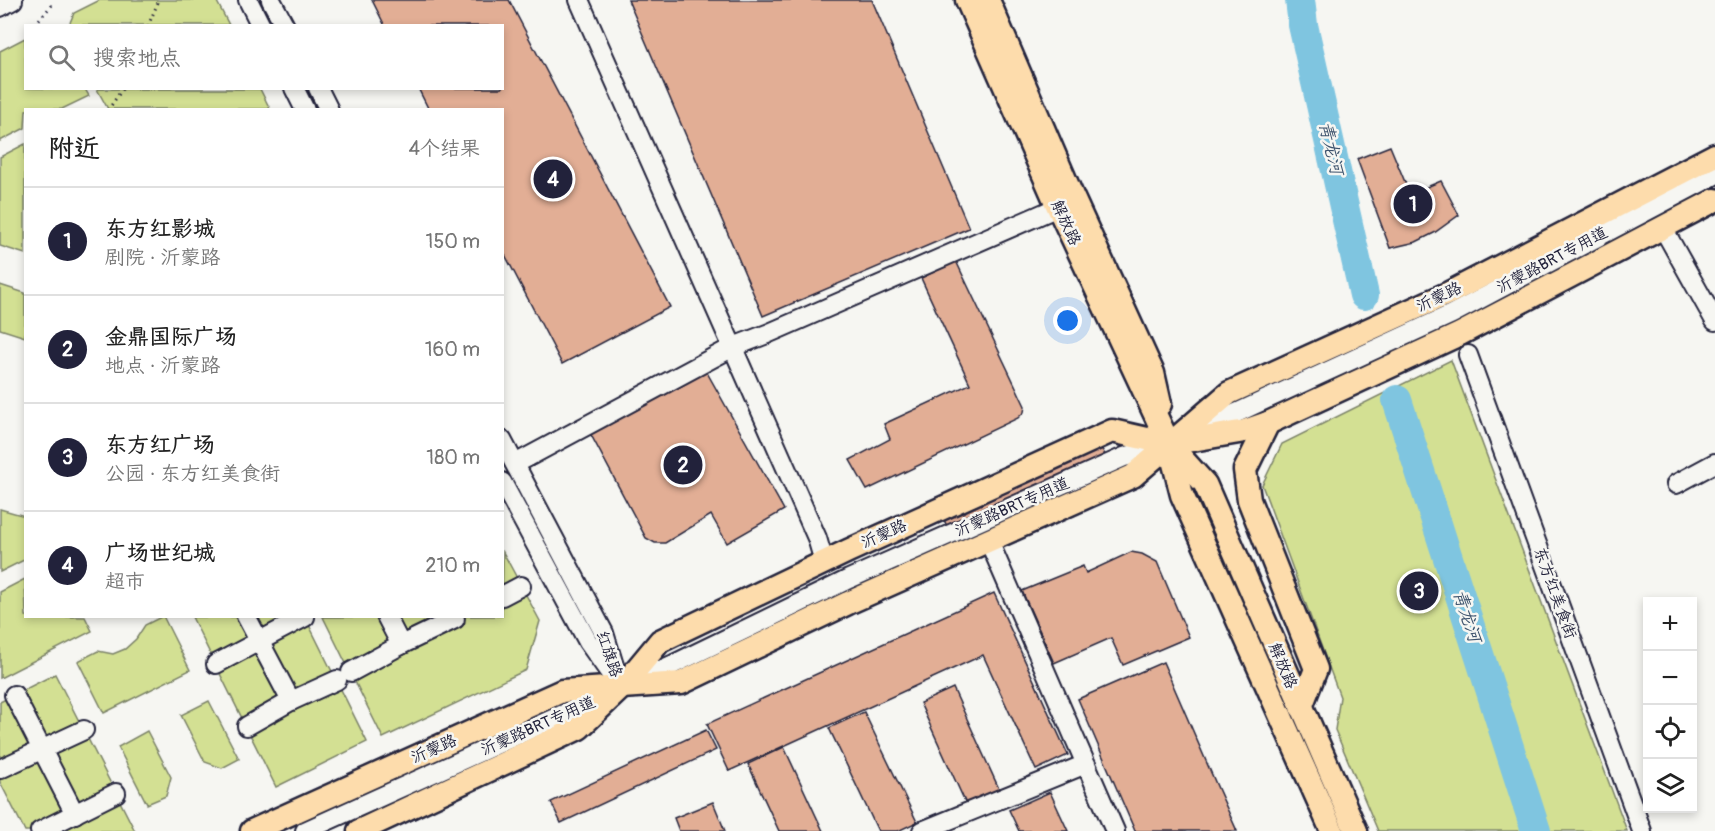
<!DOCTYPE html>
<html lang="zh">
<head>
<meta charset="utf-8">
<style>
	:root { --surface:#fff; --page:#f2f2f2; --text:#222; --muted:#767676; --line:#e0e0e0; --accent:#22223b }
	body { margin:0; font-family:Pangolin,"LXGW WenKai TC",sans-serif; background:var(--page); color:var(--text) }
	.controls { position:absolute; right:18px; bottom:18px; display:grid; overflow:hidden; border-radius:0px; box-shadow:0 3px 9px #0003 }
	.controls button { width:54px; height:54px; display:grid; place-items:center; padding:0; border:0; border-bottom:2px solid var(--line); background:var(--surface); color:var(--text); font:30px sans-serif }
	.you { position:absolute; left:1068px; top:321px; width:21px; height:21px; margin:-15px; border:4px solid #fff; border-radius:50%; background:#1a73e8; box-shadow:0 0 0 9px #1a73e833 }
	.badge { display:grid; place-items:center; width:39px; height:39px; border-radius:50%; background:var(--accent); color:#fff; font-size:20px; font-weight:700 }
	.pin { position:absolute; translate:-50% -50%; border:3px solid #fff; box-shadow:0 2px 6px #0006 }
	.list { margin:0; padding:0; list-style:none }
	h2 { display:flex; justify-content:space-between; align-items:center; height:78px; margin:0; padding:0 24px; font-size:26px }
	h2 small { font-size:20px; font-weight:400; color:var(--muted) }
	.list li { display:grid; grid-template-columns:39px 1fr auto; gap:18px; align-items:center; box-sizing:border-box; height:108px; padding:0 24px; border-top:2px solid var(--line) }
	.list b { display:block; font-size:22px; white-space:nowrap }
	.list p { margin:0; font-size:20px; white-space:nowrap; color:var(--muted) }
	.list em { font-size:20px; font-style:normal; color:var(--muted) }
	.icon { flex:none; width:33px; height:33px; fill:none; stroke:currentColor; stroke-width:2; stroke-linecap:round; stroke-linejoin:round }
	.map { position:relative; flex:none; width:1715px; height:831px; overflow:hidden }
	.search { position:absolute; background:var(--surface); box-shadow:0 3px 9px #0003; left:24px; top:24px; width:480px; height:66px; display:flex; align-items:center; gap:15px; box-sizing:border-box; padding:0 21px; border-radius:0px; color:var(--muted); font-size:22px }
	.panel { position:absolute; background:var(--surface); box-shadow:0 3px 9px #0003; left:24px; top:108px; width:480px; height:510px; border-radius:0px }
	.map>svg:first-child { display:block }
	.green { fill:#d3e093; stroke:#7a8167; stroke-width:1.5 }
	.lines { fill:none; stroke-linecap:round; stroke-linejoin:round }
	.river { stroke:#7fc5e0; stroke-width:30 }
	.building { fill:#e2ae95; stroke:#22223b; stroke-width:1.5 }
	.minor-casing { stroke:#22223b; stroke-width:22 }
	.major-casing { stroke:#22223b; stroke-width:27 }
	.path { stroke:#22223b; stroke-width:3; stroke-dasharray:1.5 4.5; stroke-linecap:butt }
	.minor { stroke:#f6f6f2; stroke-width:18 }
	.major { stroke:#fddcac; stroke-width:22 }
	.labels { text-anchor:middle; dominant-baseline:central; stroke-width:5; stroke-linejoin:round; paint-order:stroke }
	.street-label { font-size:16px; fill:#22223b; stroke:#f6f6f2 }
	.water-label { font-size:18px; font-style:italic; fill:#3e536d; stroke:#f6f6f2 }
</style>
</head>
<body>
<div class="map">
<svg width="1715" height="831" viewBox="0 0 1715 831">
	<rect width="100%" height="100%" fill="#f6f6f2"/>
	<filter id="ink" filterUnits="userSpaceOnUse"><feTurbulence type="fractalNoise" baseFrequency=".0167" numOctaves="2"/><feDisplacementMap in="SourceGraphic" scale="12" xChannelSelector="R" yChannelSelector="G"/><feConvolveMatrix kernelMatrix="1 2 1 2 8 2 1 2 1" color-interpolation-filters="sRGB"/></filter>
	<g filter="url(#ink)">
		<g class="green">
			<path d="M100,0H216L229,25H69L74,13Z"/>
			<path d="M25,38L26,88L85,89L89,96L62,109L26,110L25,128L0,141V51Z"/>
			<path d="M97,89H260L270,109H108Z"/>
			<path d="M25,144V254L0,246V157Z"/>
			<path d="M0,285L25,293V337L0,329Z"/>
			<path d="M1451,360L1627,831H1378L1335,730L1340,697L1262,485L1282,444Z"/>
			<path d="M0,509L25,516L26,559L0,572Z"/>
			<path d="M503,552L540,621L526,670L383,738L323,617L502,616Z"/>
			<path d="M25,579L26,616L85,617L92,631L0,678V592Z"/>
			<path d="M163,616L190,670L104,713L78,661L98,651L113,654L125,649L136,639L145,625Z"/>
			<path d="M192,617H305L367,742L276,787Z"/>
			<path d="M55,674L135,831H25L0,782V702Z"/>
			<path d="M209,701L239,759L222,768L205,762L181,715Z"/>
			<path d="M147,731L171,777L166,796L147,804L118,747Z"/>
		</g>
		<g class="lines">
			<g class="river">
				<path d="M1300,0L1303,25L1364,295"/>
				<path d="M1397,400L1536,831"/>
			</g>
		</g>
		<g class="building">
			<path d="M372,0H509L670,307L562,364L502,249V110H429L418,88H502V26H385Z"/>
			<path d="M628,0H872L969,228L763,316Z"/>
			<path d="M1390,146L1410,194L1441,181L1459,215L1434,233L1416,242L1390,248L1357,159Z"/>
			<path d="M956,261L1025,406L1024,412L1018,418L867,490L850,460L890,439L884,424L970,384L921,278Z"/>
			<path d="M1353,364L1357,372L1242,422L1240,416Z"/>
			<path d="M705,369L784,510L727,543L711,515L665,543H655L646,538L590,433Z"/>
			<path d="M1100,445L1107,459L948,528L945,522L943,515Z"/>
			<path d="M1131,552L1142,554L1157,562L1189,637L1123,665L1111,638L1054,663L1022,591L1083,566L1086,573Z"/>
			<path d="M994,593L1068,755L1036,770L983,655L729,771L707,724Z"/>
			<path d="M1163,662L1216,784L1237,831H1135L1078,699Z"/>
			<path d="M953,688L999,789L966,804L920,703Z"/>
			<path d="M864,712L917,822L898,831H878L829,728Z"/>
			<path d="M706,730L716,750L561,823L551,802Z"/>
			<path d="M784,747L823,831H779L748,764Z"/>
			<path d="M1050,792L1068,831H1019L1009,810Z"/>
			<path d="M713,802L725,831H679L674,818Z"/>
		</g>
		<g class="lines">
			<g class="minor-casing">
				<g id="minor">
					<path d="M248,0L261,26"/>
					<path d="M271,0L285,26"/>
					<path d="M579,0L817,538L824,562"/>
					<path d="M0,7L13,0"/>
					<path d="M294,88L305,110"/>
					<path d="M318,88L329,110"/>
					<path d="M1663,228L1715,321"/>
					<path d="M1468,355L1642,831"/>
					<path d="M502,440L604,633L621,688"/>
					<path d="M515,464L733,347L767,334L1058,207"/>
					<path d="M502,482L588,642L612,676"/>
					<path d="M1676,484L1715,463"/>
					<path d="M988,539L1115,831"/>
					<path d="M502,596L521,586"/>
					<path d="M246,616L291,701"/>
					<path d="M401,645L455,619"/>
					<path d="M216,664L305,617"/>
					<path d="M351,672L401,645L386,616"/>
					<path d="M14,695L75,814"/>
					<path d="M247,726L291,701L337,680"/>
					<path d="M0,769L84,730"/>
					<path d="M40,831L116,793"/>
					<path d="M305,831L674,664L849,579L1124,457L1169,444L1452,314L1715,175"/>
					<path d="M922,831L1086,764"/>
				</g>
			</g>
			<g class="major-casing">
				<g id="major">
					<path d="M967,0L1058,207L1169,444L1205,484L1356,831"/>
					<path d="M988,0L1073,198L1153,373L1160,404"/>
					<path d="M1268,423L1245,470L1249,500L1316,669L1301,707"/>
					<path d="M1170,448L1182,495L1332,831"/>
					<path d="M252,831L562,691L681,683L848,603L1133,476L1229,393L1449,293L1715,155"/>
					<path d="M359,831L579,728L621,688L660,641L848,551L1112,431L1169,444L1245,431L1268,423L1460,334L1715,200"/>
				</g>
			</g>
			<g class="path">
				<path d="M35,24L53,4"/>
				<path d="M148,26L159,0"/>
				<path d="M108,110L123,88"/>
			</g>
			<use href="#minor" class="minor"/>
			<use href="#major" class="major"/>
		</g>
	</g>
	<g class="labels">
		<g class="street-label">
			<text transform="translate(1066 223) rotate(65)">解放路</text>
			<text transform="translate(1552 260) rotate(-28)">沂蒙路BRT专用道</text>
			<text transform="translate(1439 297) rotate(-26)">沂蒙路</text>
			<text transform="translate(1012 507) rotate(-24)">沂蒙路BRT专用道</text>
			<text transform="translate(884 534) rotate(-24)">沂蒙路</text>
			<text transform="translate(1555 593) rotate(70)">东方红美食街</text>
			<text transform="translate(609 654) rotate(71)">红旗路</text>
			<text transform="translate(1283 666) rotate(67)">解放路</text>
			<text transform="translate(538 726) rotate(-24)">沂蒙路BRT专用道</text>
			<text transform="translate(434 749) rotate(-24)">沂蒙路</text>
		</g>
		<g class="water-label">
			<text transform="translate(1331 148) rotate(77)">青龙河</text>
			<text transform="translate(1467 616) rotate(72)">青龙河</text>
		</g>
	</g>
</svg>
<div class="controls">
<button>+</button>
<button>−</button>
<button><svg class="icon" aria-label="locate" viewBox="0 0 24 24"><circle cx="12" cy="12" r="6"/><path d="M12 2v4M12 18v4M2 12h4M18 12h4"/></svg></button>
<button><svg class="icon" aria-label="layers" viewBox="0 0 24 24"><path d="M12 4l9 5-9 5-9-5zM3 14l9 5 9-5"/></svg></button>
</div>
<div class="you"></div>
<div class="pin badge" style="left:1413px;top:204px">1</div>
<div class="pin badge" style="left:683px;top:465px">2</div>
<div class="pin badge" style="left:1419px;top:591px">3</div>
<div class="pin badge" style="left:553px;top:179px">4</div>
<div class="search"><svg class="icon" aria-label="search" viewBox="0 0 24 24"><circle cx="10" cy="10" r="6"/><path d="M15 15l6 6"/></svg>搜索地点</div>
<section class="panel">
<h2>附近<small>4个结果</small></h2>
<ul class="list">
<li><span class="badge">1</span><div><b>东方红影城</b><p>剧院 · 沂蒙路</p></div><em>150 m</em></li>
<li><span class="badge">2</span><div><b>金鼎国际广场</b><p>地点 · 沂蒙路</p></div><em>160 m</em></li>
<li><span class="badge">3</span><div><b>东方红广场</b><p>公园 · 东方红美食街</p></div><em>180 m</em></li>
<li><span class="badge">4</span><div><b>广场世纪城</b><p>超市</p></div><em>210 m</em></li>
</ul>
</section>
</div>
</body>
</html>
